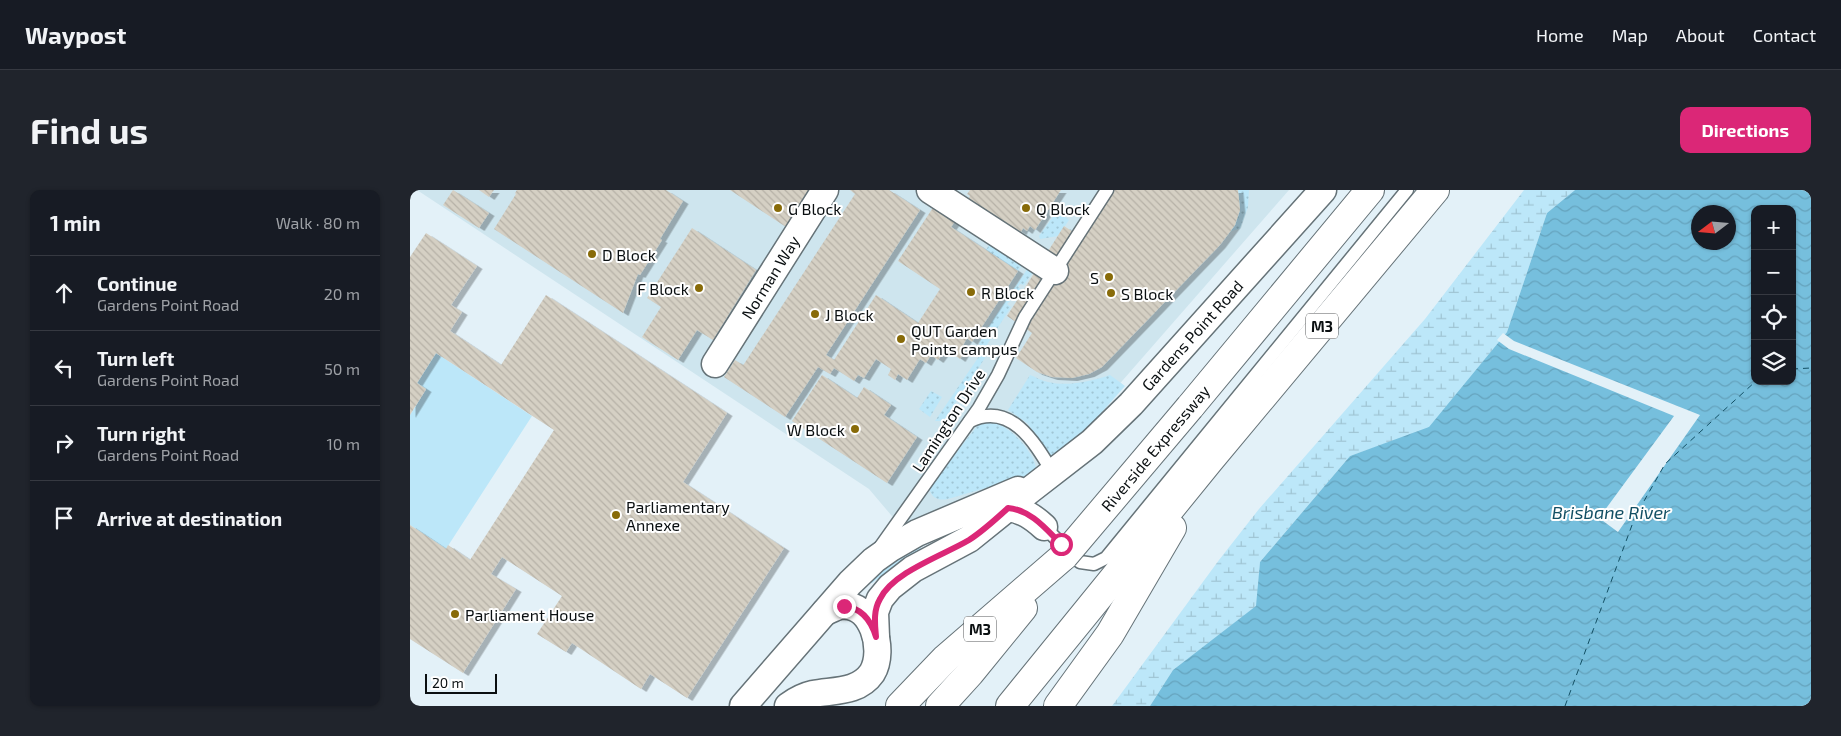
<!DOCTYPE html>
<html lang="en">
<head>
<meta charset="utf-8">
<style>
	:root { --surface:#171b24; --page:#20242c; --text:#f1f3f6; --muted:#9ea1a6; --line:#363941; --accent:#db2777 }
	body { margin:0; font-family:"Exo 2",sans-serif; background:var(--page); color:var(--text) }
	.controls { position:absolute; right:15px; top:15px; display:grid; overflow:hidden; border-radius:10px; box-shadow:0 1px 4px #0004 }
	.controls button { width:45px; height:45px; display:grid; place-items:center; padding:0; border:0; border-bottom:1px solid var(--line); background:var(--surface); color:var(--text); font:25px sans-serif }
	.compass { position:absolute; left:1281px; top:15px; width:45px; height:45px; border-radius:50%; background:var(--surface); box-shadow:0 1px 4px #0004; rotate:254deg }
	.scale { position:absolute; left:15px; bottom:12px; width:72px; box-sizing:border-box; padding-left:5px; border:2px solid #0a0f11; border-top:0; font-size:14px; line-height:18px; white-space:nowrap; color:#0a0f11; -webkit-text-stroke:4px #fff; paint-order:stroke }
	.stop { position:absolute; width:15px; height:15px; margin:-11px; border:4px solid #db2777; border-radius:50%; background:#fff }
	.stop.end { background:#db2777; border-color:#fff; box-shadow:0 1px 5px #0008 }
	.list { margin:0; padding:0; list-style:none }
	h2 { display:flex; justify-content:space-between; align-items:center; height:65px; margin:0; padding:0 20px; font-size:21px }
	h2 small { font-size:16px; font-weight:400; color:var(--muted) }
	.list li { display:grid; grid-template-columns:32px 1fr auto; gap:15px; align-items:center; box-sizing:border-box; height:75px; padding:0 20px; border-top:1px solid var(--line) }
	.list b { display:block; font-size:19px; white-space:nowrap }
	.list p { margin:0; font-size:16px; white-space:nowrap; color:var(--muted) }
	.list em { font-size:16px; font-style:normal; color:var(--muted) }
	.icon { flex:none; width:28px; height:28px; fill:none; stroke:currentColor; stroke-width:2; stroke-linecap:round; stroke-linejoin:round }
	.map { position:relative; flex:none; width:1401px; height:516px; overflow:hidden; border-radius:10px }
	header { display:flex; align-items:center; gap:30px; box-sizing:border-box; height:70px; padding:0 25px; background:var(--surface); border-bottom:1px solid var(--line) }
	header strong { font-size:24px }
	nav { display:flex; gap:28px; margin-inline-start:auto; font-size:18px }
	.intro { display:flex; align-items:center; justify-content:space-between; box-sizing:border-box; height:120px; padding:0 30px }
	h1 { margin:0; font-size:35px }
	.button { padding:12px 22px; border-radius:10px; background:var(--accent); color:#fff; font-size:18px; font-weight:700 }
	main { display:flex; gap:30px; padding:0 30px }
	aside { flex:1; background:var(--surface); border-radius:10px; box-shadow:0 1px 4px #0004 }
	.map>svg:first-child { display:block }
	.built { fill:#cee5ee }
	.grass { fill:#bce7f9 }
	.wetland { fill:url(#wetland-marsh) }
	.garden { fill:url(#garden-dots) }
	.water { fill:url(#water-waves); fill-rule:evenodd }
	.pier { fill:#e3f1f8 }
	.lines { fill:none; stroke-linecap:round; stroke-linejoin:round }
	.ferry { stroke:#124f64; stroke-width:1; stroke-dasharray:6 5; stroke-linecap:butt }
	.building { fill:url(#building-back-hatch); filter:url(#shadow) }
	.lane-casing { stroke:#667378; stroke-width:15 }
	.street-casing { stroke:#667378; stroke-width:29 }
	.highway-casing { stroke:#667378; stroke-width:30 }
	.lane { stroke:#fff; stroke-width:12 }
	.street { stroke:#fff; stroke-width:26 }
	.highway { stroke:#fff; stroke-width:28 }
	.highway-bridge-casing { stroke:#667378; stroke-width:30; stroke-linecap:butt }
	.highway-bridge { stroke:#fff; stroke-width:28 }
	.route { stroke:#db2777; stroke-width:6 }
	.poi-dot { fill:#886b09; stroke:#fff; stroke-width:2 }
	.labels { text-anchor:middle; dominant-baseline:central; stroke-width:4; stroke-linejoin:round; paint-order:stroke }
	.shield { fill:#fff; stroke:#545758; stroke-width:1 }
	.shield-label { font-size:15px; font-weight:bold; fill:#0a0f11 }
	.poi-label { font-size:16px; fill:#0a0f11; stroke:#fff; text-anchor:start }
	.street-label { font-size:16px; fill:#0a0f11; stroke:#fff }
	.water-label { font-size:18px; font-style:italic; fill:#124f64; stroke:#fff }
</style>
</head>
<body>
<header>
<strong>Waypost</strong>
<nav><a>Home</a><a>Map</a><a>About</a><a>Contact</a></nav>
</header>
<div class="intro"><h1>Find us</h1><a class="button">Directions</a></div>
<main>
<aside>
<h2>1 min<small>Walk · 80 m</small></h2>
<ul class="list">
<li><svg class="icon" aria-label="ahead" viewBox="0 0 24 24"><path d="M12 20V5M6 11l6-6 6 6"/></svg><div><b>Continue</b><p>Gardens Point Road</p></div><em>20 m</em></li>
<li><svg class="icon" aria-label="left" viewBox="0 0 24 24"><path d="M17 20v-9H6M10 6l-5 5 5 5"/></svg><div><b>Turn left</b><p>Gardens Point Road</p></div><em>50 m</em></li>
<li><svg class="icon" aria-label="right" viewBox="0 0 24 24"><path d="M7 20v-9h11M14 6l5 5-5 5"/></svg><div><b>Turn right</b><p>Gardens Point Road</p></div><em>10 m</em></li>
<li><svg class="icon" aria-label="arrive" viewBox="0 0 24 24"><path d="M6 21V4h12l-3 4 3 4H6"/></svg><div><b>Arrive at destination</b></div></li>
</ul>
</aside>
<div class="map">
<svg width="1401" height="516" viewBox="0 0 1401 516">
	<defs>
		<pattern id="wetland-marsh" width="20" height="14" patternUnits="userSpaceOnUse" patternTransform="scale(1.25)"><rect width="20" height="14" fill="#bce7f9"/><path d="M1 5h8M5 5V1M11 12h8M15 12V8" fill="none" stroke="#a0c5d4"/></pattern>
		<pattern id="garden-dots" width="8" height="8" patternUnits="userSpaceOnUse" patternTransform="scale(1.25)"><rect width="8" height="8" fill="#bce7f9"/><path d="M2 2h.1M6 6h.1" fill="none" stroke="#a0c5d4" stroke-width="1.8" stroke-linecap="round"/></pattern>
		<pattern id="water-waves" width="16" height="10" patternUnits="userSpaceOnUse" patternTransform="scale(1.25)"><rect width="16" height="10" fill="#76bfdd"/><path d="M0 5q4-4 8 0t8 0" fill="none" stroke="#65a3bd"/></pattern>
		<pattern id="building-back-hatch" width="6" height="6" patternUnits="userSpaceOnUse" patternTransform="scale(1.25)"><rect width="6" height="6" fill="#d5d0c4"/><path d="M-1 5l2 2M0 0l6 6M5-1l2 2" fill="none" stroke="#b6b1a7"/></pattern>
		<filter id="shadow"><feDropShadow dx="5.5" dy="3" stdDeviation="0" flood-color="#0004"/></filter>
	</defs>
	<rect width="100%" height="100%" fill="#e3f1f8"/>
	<path class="built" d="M7,0H879L609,309L509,358L459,299Z"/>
	<g class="grass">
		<path d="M26,163L122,226L36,359L0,335V225L16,200L7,193Z"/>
		<path d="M512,350L510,362L487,374L462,393H459V386Z"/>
	</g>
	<path class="wetland" d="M1114,0H1165L1137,23L1097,142L1019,238L940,266L850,372L847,416L763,480L740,516H702L809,370L849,319L1015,129Z"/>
	<g class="garden">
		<path d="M828,0H839L838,17L830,39L821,41L830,20Z"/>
		<path d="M647,21L659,30L648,46L630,49L629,46Z"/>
		<path d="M582,50L614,72L608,81L576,60Z"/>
		<path d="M620,75L623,82L614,95L610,94L608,97L611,99L603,111L601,110L597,114L601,117L573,161L577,165L536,227L532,231H525L572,162L569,153L577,142L576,140Z"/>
		<path d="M620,185C626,187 632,191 638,192C658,197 682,191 700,185L715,196L647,273L617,233L598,220Z"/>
		<path d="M521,201L532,207L520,227L509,219Z"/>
		<path d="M578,231C582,233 587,233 590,235C604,241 627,266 626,281L623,284L538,309C528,311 521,308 519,297L568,235Z"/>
	</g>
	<path class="water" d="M1165,0H1401V516H740L763,480L846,416L850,372L940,266L1019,237L1097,142L1137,23ZM1345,19H1382V191H1345ZM1288,22H1318V52H1288Z"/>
	<path class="pier" d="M1093,143L1104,151L1290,225L1208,342L1189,328L1264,226L1099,159L1087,150Z"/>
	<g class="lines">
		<g class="ferry">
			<path d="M1382,179L1401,178"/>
			<path d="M1155,516L1225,327L1255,274L1346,191"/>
		</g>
	</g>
	<g class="building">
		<path d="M43,0L79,23L69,38L33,15Z"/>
		<path d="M69,0H84L79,7Z"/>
		<path d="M107,0H256L273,11L250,49L252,50L230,85L228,84L213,123L84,39L106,4L105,3Z"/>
		<path d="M320,0H400L376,37Z"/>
		<path d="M440,0H479L510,20L416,165L424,170L466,105L508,133L530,99L488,71L526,13L548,27L541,37L608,81L562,152L557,148L552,157L556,159L550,169L536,159L528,170L521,165L516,173L510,169L497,190L488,184L485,190L478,185L481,179L466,169L454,188L448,185L444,191L424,178L420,184L408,177L375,227L314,187L325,170L333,175L334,174L445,4Z"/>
		<path d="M560,0H651L625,40L620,36L617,41L613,38L611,42L558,9L560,6L557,4Z"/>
		<path d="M704,0H828L830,20L825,35L810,55L692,177L679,184L662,188L642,187L627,182L606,168L622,143L597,126L654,36L672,48Z"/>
		<path d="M282,38L346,80L303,150L287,140L268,170L232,147L251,117L237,108Z"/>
		<path d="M16,43L67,76L41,115L52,122L40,141L91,175L136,105L317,223L273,292L374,358L277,508L240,484L231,499L162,453L156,462L127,444L152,406L92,367L81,384L106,399L53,483L0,449V335L36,359L38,355L60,370L144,240L26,163L7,193L16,199L0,225V67Z"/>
		<path d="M412,185L447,208L454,197L481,215L474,225L507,247L477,293L382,231Z"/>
	</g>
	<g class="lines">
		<g class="lane-casing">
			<g id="lane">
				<path d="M560,231C601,211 625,253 643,283"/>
				<path d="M634,337L670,372L684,374L696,368L997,0"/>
				<path d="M471,356L569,218L588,185L615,127L697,0"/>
			</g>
		</g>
		<g class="street-casing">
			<g id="street">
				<path d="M520,0L645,81"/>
				<path d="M305,174L415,0"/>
				<path d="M598,318C613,320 623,327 634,337"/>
				<path d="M466,447L465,422L470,409L480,397L503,379L559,349L620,300L682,252L721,214L913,0"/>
				<path d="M333,516L440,393L464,370L481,358L507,343L608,300"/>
				<path d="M378,516C385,511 394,506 403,504C424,500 448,503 462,483C476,460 462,411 430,416C425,417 420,420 415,422"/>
			</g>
		</g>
		<g class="highway-casing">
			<g id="highway">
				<path d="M780,217L960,0"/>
				<path d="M490,516L536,468L654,366"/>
				<path d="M530,516L560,483L613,418"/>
				<path d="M600,516L799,271L1025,0"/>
				<path d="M648,516L700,444L762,338"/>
			</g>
		</g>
		<use href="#lane" class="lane"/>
		<use href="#street" class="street"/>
		<use href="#highway" class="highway"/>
		<g class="highway-bridge-casing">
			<path id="highway-bridge" d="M654,366L780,217"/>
		</g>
		<use href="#highway-bridge" class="highway-bridge"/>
	</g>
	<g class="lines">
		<path class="route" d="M434,416C452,418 461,430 466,447C465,434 463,421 470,409C483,382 534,365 559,350C573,341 586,329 598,318C621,320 636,339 651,354"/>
	</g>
	<g class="poi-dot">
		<circle cx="368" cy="18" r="5"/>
		<circle cx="616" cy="18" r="5"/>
		<circle cx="182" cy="64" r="5"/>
		<circle cx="699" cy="87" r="5"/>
		<circle cx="289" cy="98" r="5"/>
		<circle cx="561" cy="102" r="5"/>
		<circle cx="701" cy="103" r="5"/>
		<circle cx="405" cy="124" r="5"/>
		<circle cx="491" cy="149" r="5"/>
		<circle cx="445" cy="239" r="5"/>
		<circle cx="206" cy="325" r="5"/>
		<circle cx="45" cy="424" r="5"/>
	</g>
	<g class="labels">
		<g class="shield">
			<rect x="896" y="123.5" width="32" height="25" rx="4"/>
			<rect x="554" y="426.5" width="32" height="25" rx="4"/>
		</g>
		<g class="shield-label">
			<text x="912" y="136">M3</text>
			<text x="570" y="439">M3</text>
		</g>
		<g class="poi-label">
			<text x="378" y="18">G Block</text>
			<text x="626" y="18">Q Block</text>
			<text x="192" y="64">D Block</text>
			<text x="689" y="87" text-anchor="end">S</text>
			<text x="279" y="98" text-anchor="end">F Block</text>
			<text x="571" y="102">R Block</text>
			<text x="711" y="103">S Block</text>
			<text x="415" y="124">J Block</text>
			<text x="501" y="140">QUT Garden<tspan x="501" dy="18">Points campus</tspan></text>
			<text x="435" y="239" text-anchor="end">W Block</text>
			<text x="216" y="316">Parliamentary<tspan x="216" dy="18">Annexe</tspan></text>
			<text x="55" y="424">Parliament House</text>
		</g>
		<g class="street-label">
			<text transform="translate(360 87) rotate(-58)">Norman Way</text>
			<text transform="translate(782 145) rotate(-48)">Gardens Point Road</text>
			<text transform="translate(538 230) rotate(-57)">Lamington Drive</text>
			<text transform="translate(745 258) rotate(-50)">Riverside Expressway</text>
		</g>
		<g class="water-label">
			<text x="1201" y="322">Brisbane River</text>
		</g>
	</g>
</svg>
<div class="controls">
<button>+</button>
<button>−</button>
<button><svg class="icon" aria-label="locate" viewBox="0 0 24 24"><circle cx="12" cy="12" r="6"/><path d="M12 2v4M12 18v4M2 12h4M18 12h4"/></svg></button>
<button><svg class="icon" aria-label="layers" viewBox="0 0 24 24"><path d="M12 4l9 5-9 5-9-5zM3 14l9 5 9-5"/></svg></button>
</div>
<svg class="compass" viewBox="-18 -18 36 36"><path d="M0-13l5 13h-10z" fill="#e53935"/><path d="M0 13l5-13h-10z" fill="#9ea1a6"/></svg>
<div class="scale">20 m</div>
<div class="stop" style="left:651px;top:354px"></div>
<div class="stop end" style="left:434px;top:416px"></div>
</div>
</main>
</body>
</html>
